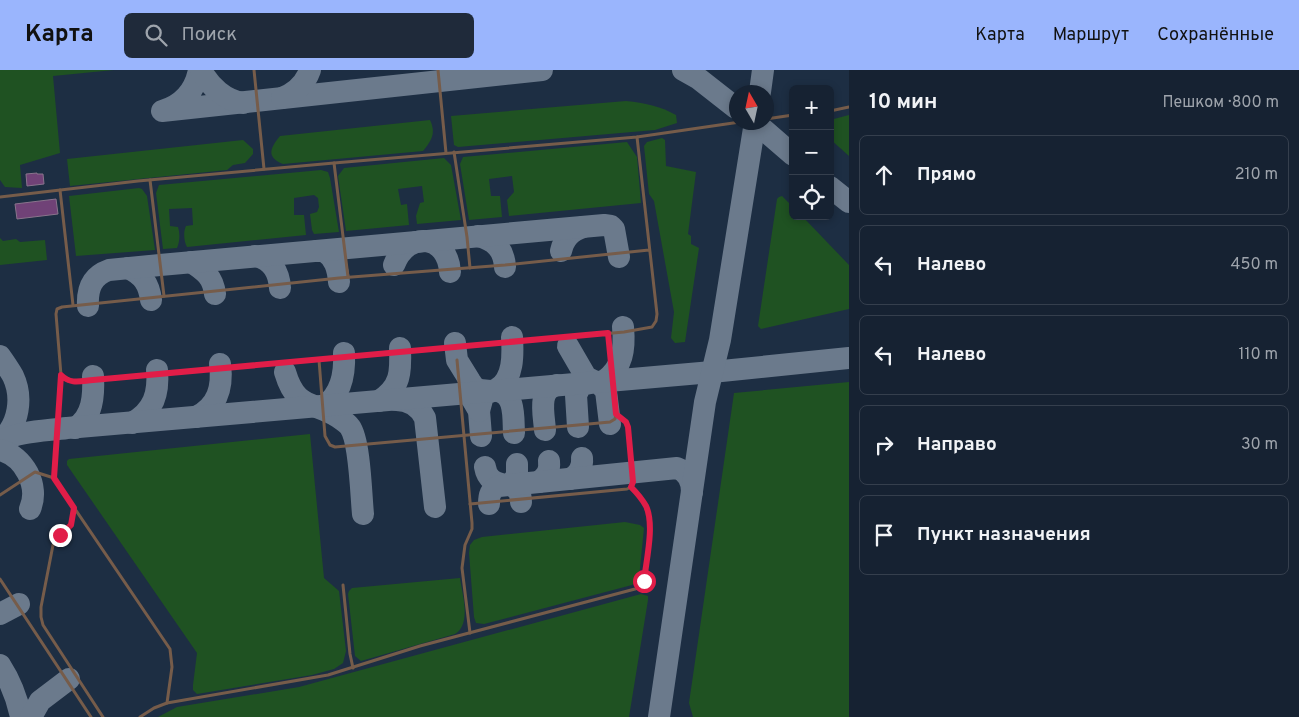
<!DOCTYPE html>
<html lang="ru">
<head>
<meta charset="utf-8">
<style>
	:root { --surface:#162232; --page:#1f2a3a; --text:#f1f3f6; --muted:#9ea4ac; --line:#353f4d; --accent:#9ab5fd }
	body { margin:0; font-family:Overpass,sans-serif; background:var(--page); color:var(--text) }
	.controls { position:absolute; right:15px; top:15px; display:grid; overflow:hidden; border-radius:8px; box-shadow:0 2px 8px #0003 }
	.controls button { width:45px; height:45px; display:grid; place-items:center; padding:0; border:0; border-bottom:1px solid var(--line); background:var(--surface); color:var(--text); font:25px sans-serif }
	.compass { position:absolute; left:729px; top:15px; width:45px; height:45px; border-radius:50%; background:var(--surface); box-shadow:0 2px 8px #0003; rotate:351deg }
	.stop { position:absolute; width:15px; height:15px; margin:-11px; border:4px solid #e11d48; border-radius:50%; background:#fff }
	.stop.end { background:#e11d48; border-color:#fff; box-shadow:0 1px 5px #0008 }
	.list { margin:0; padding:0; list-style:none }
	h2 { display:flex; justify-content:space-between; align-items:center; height:65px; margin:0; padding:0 20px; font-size:21px }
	h2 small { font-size:16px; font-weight:400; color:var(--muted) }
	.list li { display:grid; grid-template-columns:32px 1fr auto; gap:15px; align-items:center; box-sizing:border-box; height:80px; margin:0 10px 10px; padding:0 10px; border:1px solid var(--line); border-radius:8px }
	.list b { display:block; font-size:19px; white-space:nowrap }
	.list em { font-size:16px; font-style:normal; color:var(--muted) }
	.icon { flex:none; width:28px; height:28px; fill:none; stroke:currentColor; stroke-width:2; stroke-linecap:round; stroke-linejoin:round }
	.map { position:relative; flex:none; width:849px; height:647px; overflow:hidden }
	header { display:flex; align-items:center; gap:30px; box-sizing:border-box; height:70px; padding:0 25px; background:var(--accent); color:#111 }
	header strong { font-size:24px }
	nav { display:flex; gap:28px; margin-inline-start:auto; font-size:18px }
	.search { width:350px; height:45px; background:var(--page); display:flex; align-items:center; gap:12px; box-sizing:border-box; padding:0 18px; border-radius:8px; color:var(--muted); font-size:19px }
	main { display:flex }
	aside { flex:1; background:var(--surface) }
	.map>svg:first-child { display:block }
	.green { fill:#1f5222 }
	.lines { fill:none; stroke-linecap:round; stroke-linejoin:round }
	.taxiway { stroke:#6b7a8c; stroke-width:22 }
	.building { fill:#704277; stroke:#89748c }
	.lane { stroke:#765c4a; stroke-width:3 }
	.route { stroke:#e11d48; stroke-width:6 }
</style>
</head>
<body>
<header>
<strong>Карта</strong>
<div class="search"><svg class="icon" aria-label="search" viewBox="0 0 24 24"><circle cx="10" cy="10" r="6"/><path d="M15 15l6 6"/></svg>Поиск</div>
<nav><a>Карта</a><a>Маршрут</a><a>Сохранённые</a></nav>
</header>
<main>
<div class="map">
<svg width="849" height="647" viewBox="0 0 849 647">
	<rect width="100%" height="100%" fill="#1d2e43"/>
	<g class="green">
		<path d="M0,0H114L53,6L60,83L20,95L22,118L5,117L0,110Z"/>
		<path d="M626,31C645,33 660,36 676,45L677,53L655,60L458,77L454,75L451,46Z"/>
		<path d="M849,45V86L830,69V50Z"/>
		<path d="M430,50C436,63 432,70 423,81L283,94C265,87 271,77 280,66Z"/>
		<path d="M662,68L665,70L666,96L696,102L688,164L691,166V174L699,178L685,272L675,273L671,268L674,242L654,131L649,124L644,76L647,72Z"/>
		<path d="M243,70L253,79V84L245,93L233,95L227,100L70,116L67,89Z"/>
		<path d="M627,72L637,87L641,133L509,146L507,130L514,122L512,106L489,109L491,126H500L502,147L469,150L460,94L463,87Z"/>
		<path d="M444,88L451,95L461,150L417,154L416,146L420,133L424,132L422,116L398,119L401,135L407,134L409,155L346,161L338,106L344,98Z"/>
		<path d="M321,100L328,102L330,108L339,162L314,164L312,160L310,144L317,142L319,137L318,128L314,125L294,128V145H304L306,165L187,177C184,172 183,162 186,156L193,155L192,138L169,139L170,156L178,157C180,163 180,172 177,178L163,179L156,123L159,115Z"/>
		<path d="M139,118L142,119L147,126L155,180L76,186L69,126Z"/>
		<path d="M782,126L793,137V146H802L849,195V239L761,259L758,256L777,129L779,127Z"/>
		<path d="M0,168L3,171L16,169L20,172L45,170L47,190L0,195Z"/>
		<path d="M849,312V647H693L689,633L734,323Z"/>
		<path d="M310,364L324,508L339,521L346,581L343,593L334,599L312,605L197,624L193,620V615L197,583L67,395V391L69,389Z"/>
		<path d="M625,452L640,455L644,458L639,508L632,515L484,554L476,553L474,547L469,483L470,475L474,470L482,467Z"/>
		<path d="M460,508C462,524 472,554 455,564L361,591L355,586L348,524L349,521L352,518Z"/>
		<path d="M641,524L648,526V530L629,647H158L177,637L299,617Z"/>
	</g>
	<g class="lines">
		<g class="taxiway">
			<path d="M199,0C195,21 183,35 162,41L542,0"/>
			<path d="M201,0C210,17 225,30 243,33"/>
			<path d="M683,0L699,9L736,38"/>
			<path d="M760,22L763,0"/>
			<path d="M282,28C295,23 305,14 310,0"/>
			<path d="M755,52L793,85"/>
			<path d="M830,117L849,132"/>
			<path d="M478,166C495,170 504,180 505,197"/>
			<path d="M317,181H324C335,188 338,199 339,212"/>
			<path d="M561,181C564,168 571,161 583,157"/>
			<path d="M255,186C272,189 279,202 280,218"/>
			<path d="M191,192C205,201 213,207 215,224"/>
			<path d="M394,195C408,159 448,165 450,202"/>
			<path d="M128,198C143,205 149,214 151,230"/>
			<path d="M88,236C87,218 92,206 109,200L160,195L604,155L611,156L614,159L619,187"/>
			<path d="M455,273L457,290L470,311L474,317L480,320L490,321"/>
			<path d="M568,276L586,307L600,314L606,321L610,354"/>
			<path d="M0,286C4,292 9,299 13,306C23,327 19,355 1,370"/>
			<path d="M285,302C296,339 311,331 338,347C342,350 347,353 350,357C360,371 361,425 363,444"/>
			<path d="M604,311C623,298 625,278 623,257"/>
			<path d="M498,321C516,325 513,349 514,363"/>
			<path d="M472,329L479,341L481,366"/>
			<path d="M396,330C409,330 419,336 425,348L435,437"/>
			<path d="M379,331C401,317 401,302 400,278"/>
			<path d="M324,336C342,324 345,303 344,283"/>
			<path d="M479,341L483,326C487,322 492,322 497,319C514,309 513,284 512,267"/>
			<path d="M196,347C218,336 223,317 220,294"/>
			<path d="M132,353C154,341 159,323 157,300"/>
			<path d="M578,357L576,325L581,315L590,313"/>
			<path d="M75,358C93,347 94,325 93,306"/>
			<path d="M545,360C544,345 537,319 557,315"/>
			<path d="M0,371C20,361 45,361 67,358L712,302L849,288"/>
			<path d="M0,380C24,386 40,416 30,439"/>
			<path d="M517,394V406L510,415C518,418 521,423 521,432"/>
			<path d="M485,397C487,409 494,413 506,415"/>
			<path d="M570,409C578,405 583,397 582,388"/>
			<path d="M539,412C547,406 550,401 549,391"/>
			<path d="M489,434C489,425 490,420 499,416L677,398C688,402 692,411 692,422"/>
			<path d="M0,544L19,534"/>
			<path d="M0,595C11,612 17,628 21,647"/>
			<path d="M31,647L40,631L69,609"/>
			<path d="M659,647L705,332L720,270L755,52"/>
		</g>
	</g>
	<g class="building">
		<path d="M37,103V104H43L44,114L27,116L26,104Z"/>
		<path d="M56,129L58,144L17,149L15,134Z"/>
	</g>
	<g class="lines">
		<g class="lane">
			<path d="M254,0L264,99"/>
			<path d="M438,0L446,83"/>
			<path d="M830,41L849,37"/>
			<path d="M766,49L793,45"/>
			<path d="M637,67L657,244L656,251L652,257L624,262L93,310L68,311L61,305L56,244L57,239L62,237L339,208L505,195L649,180"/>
			<path d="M454,82L467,167L470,198"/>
			<path d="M334,93L348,207"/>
			<path d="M150,110L164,226"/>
			<path d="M60,120L73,235"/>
			<path d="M0,127L138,111L334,93L637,67L740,52"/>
			<path d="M319,290L325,366L330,375L335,377L578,355L610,352L615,349L616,344L608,263"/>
			<path d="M457,290L472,453V459L465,475L462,498L470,563"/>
			<path d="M54,408L170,579L172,597L167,633"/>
			<path d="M0,425L35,402L54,408L61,305"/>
			<path d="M470,434L627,419L631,417L633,412L628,357L626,352L616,344"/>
			<path d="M74,440C72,463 61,458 53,475L41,537V547L43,555L103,647"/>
			<path d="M0,509L91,647"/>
			<path d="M343,515L350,584L353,598"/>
			<path d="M140,647L154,638L167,633L328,605L420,576L635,519L641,517L644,511C646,491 655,454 646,436C642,429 637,423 631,417"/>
		</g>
	</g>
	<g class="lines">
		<path class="route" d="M60,465L71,455L74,438L54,408L61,305C71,315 81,311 93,310L608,263L616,344L626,352L628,357L633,412L631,417C637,423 642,429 646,436C655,455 646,491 644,511"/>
	</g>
</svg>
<div class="controls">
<button>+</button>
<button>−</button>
<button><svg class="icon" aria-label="locate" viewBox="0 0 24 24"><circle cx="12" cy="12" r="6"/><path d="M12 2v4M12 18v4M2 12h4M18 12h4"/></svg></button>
</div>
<svg class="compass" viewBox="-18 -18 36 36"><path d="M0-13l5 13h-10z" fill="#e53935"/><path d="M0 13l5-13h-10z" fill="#9ea4ac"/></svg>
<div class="stop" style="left:644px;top:511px"></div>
<div class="stop end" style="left:60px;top:465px"></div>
</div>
<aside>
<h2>10 мин<small>Пешком · 800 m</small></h2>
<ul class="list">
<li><svg class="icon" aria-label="ahead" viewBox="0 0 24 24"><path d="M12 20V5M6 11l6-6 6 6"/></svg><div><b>Прямо</b></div><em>210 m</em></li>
<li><svg class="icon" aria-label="left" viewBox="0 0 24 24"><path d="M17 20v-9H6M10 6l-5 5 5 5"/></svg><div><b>Налево</b></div><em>450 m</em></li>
<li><svg class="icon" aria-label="left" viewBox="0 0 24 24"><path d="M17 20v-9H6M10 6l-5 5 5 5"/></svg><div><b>Налево</b></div><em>110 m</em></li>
<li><svg class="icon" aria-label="right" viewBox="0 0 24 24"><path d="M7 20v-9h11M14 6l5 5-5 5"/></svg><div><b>Направо</b></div><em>30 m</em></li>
<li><svg class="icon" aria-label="arrive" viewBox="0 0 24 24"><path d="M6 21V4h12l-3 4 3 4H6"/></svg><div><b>Пункт назначения</b></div></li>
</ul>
</aside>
</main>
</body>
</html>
